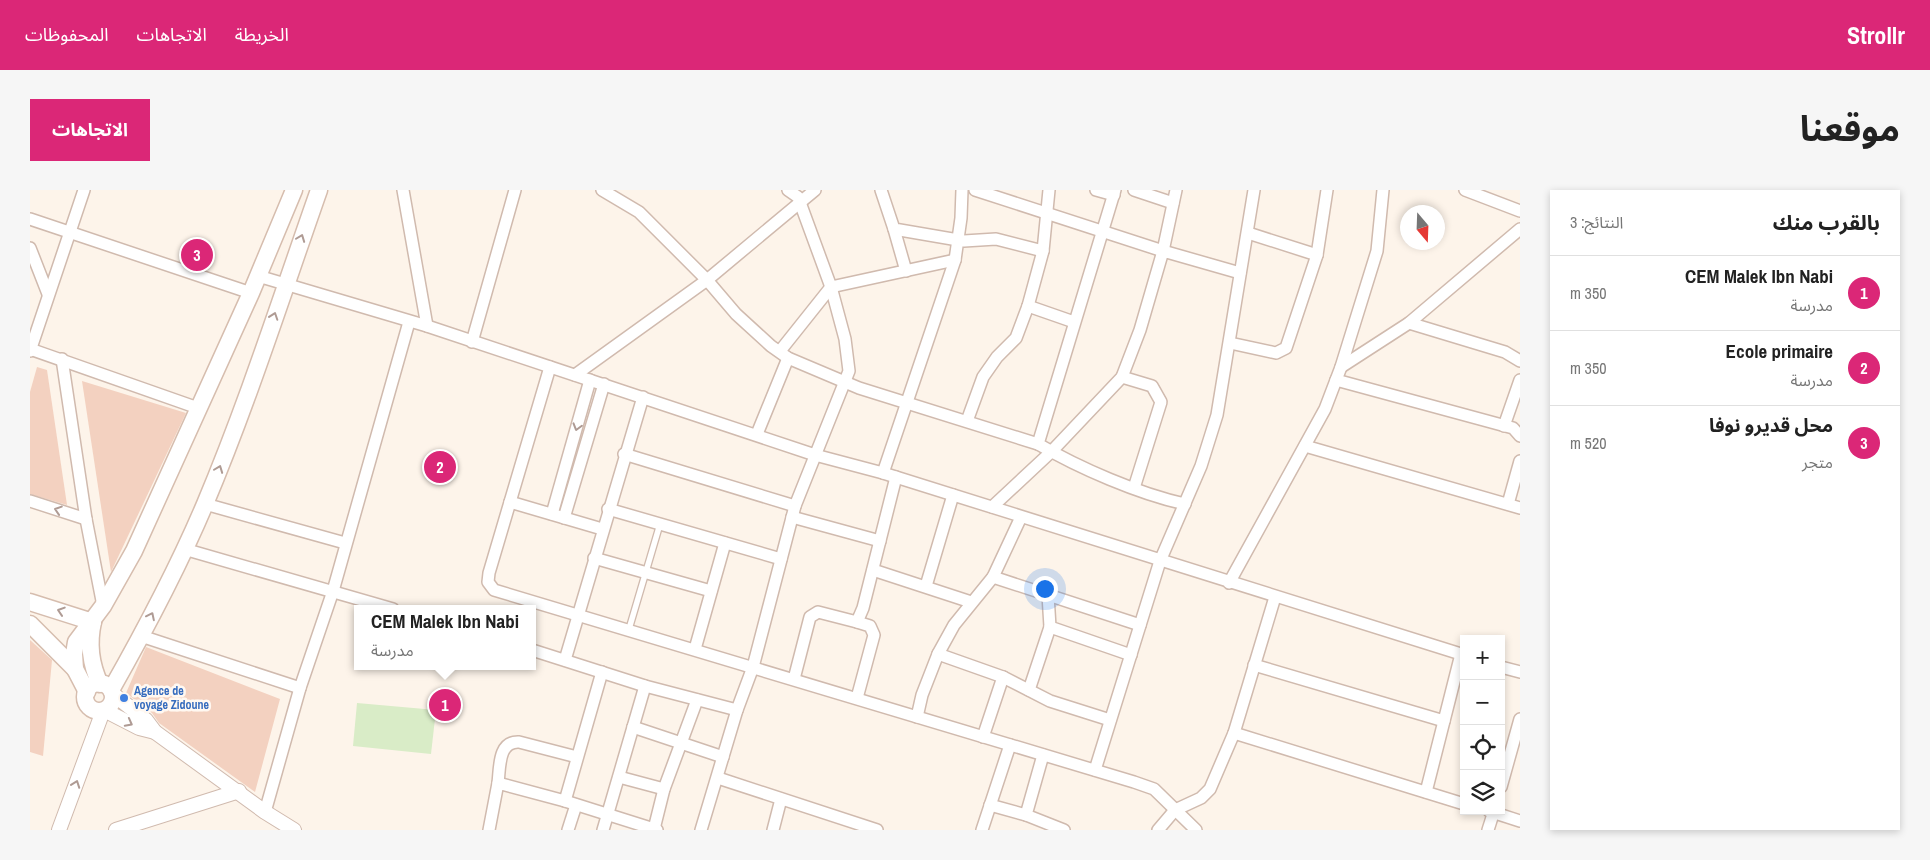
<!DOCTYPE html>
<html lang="ar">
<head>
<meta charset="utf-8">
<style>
	:root { --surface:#fff; --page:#f6f6f6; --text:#222; --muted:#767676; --line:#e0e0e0; --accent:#db2777 }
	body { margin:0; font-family:"Archivo Narrow","Noto Sans Arabic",sans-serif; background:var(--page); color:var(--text); direction:rtl }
	.controls { position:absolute; right:15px; bottom:15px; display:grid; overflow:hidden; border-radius:0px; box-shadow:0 2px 8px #0003 }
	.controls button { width:45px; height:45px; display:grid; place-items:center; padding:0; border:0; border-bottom:1px solid var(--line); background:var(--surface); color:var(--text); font:25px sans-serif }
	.compass { position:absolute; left:1370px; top:15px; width:45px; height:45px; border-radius:50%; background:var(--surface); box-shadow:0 2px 8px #0003; rotate:161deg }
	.you { position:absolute; left:1014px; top:398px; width:18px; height:18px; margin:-12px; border:4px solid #fff; border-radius:50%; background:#1a73e8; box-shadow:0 0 0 8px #1a73e833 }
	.badge { display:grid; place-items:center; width:32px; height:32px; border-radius:50%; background:var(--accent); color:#fff; font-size:16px; font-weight:700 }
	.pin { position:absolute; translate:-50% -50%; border:2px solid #fff; box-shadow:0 1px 5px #0006 }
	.popup { position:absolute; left:324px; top:415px; width:182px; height:65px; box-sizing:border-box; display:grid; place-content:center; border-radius:0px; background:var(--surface); filter:drop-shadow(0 1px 4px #0005); font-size:16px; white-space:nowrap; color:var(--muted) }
	.popup b { font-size:19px; color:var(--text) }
	.popup::after { content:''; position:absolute; left:50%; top:100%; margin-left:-10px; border:10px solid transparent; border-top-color:var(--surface) }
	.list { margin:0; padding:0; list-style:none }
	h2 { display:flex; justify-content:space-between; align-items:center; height:65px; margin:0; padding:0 20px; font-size:21px }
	h2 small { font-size:16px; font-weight:400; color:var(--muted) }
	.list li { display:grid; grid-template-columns:32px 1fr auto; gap:15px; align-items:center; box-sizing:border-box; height:75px; padding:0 20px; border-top:1px solid var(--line) }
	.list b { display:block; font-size:19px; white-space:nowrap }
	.list p { margin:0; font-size:16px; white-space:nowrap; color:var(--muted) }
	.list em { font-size:16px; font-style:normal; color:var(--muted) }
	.icon { flex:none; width:28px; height:28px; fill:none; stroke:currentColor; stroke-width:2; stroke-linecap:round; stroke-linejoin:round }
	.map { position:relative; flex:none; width:1490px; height:640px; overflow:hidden; direction:ltr; border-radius:0px }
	header { display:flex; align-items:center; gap:30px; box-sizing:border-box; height:70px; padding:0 25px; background:var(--accent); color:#fff }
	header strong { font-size:24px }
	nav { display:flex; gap:28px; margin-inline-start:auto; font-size:18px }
	.intro { display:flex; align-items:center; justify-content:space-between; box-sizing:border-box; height:120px; padding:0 30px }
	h1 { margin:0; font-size:35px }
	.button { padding:12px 22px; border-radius:0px; background:var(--accent); color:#fff; font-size:18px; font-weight:700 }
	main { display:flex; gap:30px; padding:0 30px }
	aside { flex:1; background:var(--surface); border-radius:0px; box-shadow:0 2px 8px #0003 }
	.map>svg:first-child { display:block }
	.green { fill:#d9ecc7 }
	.building { fill:#f3d1c0 }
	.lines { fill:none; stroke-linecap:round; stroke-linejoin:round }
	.service-casing { stroke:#d0baae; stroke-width:8 }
	.minor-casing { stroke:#d0baae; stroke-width:14 }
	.tertiary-casing { stroke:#d0baae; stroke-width:16 }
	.secondary-casing { stroke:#d6bdae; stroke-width:19 }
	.service { stroke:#fff; stroke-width:5.5 }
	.minor { stroke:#fff; stroke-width:11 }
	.tertiary { stroke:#fff; stroke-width:14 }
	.secondary { stroke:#fff; stroke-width:16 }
	.oneway { stroke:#af9b94 }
	.shop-dot { fill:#3f7fe0; stroke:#fff8f1; stroke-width:2 }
	.labels { text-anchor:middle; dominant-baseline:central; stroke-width:5; stroke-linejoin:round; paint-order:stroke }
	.shop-label { font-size:12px; font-weight:bold; fill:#366cbe; stroke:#fff8f1; text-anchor:start }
</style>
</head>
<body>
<header>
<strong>Strollr</strong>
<nav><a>الخريطة</a><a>الاتجاهات</a><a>المحفوظات</a></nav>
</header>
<div class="intro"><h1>موقعنا</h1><a class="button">الاتجاهات</a></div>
<main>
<aside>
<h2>بالقرب منك<small>النتائج: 3</small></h2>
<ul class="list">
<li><span class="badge">1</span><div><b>CEM Malek Ibn Nabi</b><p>مدرسة</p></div><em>350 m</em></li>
<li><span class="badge">2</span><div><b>Ecole primaire</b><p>مدرسة</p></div><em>350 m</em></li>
<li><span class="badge">3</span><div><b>محل قديرو نوفا</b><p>متجر</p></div><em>520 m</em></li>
</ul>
</aside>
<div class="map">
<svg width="1490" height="640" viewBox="0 0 1490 640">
	<rect width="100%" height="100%" fill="#fdf4ea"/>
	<path class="green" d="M327,513L406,520L401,564L323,556Z"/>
	<g class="building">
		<path d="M7,177L17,180L37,315L0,304V202Z"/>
		<path d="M52,191L156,223L81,382Z"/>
		<path d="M0,450L22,470L13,566L0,562Z"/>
		<path d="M116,457L250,509L225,602L129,533L122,523L96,503Z"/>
	</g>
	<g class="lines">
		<g class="service-casing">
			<path id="service" d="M599,439L630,334"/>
		</g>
		<g class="minor-casing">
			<g id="minor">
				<path d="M373,0L397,136"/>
				<path d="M572,0L609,22L677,90L706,124L741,156L758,168L829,198L1008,254"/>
				<path d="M851,0L864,39L934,51L966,49L1013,61"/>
				<path d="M945,0L1133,61L1146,0"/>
				<path d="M1019,0L1013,61L998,116L1044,132"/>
				<path d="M1066,0L1084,5"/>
				<path d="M1085,0L1008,254C1049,278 1109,304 1155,314"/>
				<path d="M1104,0L1143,13"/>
				<path d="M1435,0L1490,21"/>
				<path d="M0,29L221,103"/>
				<path d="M864,39L876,81"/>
				<path d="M1218,43L1287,65"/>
				<path d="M0,58L18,104"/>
				<path d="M228,86L397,136L785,265L853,283L1434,465"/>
				<path d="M1379,133L1475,162L1490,171"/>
				<path d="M442,152L485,0"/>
				<path d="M1200,153L1246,163L1256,158L1287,65L1297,0"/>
				<path d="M0,159L168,218"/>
				<path d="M0,161L54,0"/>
				<path d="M750,161L801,97L925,70"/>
				<path d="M32,169L56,329L73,416"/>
				<path d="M520,177L459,383L458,392L464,400L1104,592L1124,599L1166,640"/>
				<path d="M1311,177L1379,133L1490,39"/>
				<path d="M545,185L677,90L785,0"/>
				<path d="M1092,187L1122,196L1131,212L1104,298"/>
				<path d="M1306,190L1483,238L1490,246"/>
				<path d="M937,231L953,187L967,167L986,148L998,116"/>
				<path d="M1474,236L1490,190"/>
				<path d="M727,244L758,168"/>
				<path d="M1275,256L1490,318"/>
				<path d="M594,264L765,316"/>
				<path d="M853,283L925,70L931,28L932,0"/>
				<path d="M0,311L56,329"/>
				<path d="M480,312L572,339"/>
				<path d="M175,314L315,353"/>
				<path d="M1478,314L1490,271"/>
				<path d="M962,317L1021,262L1092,187L1110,140L1133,61L1210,83"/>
				<path d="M578,319L751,369"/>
				<path d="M522,324L560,190"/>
				<path d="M762,327L850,351"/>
				<path d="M534,328L574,194"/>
				<path d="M154,359L363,419"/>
				<path d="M564,368L681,401"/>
				<path d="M843,380L941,412"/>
				<path d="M963,387L1110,435"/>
				<path d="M1199,393L1295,219L1311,177L1347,61L1353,0"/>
				<path d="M896,396L923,305"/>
				<path d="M1018,405L1020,437L1101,465"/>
				<path d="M1245,407L1204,543L1434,614"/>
				<path d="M827,432L840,436L844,445L827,508"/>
				<path d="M111,446L270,498"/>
				<path d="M665,459L695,353"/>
				<path d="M502,460L615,496L707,520"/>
				<path d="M908,464L973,487L1020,511L1080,530"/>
				<path d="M535,470L613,207"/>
				<path d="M1224,475L1414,531"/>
				<path d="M1471,477L1490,482"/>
				<path d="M764,489L780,427L788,422L827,432L833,418L866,287"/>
				<path d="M999,500L1020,437"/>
				<path d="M887,527L892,505L908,464L924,435L963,387L991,327"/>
				<path d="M603,537L693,567"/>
				<path d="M953,547L973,487"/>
				<path d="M1013,565L996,625L1034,640"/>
				<path d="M1065,580L1130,371L1171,276L1187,225L1224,0"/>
				<path d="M589,587L634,599"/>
				<path d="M688,588L847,640"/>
				<path d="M468,593C470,577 468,551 489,552L547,567"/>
				<path d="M1471,597L1490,529"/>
				<path d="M1396,602L1431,464"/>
				<path d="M535,611L572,482"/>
				<path d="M960,615L996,625"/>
				<path d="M1459,621L1490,631"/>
				<path d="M235,622L270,498L303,401L379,132"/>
				<path d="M624,639L634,599L667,510"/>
				<path d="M459,640L468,593L535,611L627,640"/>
				<path d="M538,640L546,615"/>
				<path d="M573,640L615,496"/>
				<path d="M671,640L707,520L723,477L765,316L819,181L815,149L801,97L768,7L758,0"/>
				<path d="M743,640L751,609"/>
				<path d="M952,640L980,555"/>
				<path d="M1128,640L1145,620L1171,608L1180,599L1204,543"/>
				<path d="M1458,640L1464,621"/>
			</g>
		</g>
		<g class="tertiary-casing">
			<g id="tertiary">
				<path d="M83,504L116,530L125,542L235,622L264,640"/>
				<path d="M74,520L109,538L125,542"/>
				<path d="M29,640L73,521"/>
				<path d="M86,640L209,601"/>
			</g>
		</g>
		<g class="secondary-casing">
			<g id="secondary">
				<path d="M0,412L63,432"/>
				<path d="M63,432C58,454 60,473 70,494"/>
				<path d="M0,434L45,479"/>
				<circle cx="69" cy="507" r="14"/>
				<path d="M81,500C115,440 148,378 175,314C218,212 252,105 289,0"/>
				<path d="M57,502L45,479L44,464L46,452L73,416L104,361L221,103L264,0"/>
			</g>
		</g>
		<use href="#service" class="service"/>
		<use href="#minor" class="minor"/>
		<use href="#tertiary" class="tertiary"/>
		<use href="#secondary" class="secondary"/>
	</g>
	<defs><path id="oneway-chevron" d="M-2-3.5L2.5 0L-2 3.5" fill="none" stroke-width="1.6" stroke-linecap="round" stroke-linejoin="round" transform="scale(1.25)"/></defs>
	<g class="oneway">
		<use href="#oneway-chevron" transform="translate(271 48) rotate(-69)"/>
		<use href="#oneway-chevron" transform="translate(244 126) rotate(-71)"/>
		<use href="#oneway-chevron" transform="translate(547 237) rotate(106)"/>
		<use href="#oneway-chevron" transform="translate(189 279) rotate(-69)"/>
		<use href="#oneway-chevron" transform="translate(28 320) rotate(-162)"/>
		<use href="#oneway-chevron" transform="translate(31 421) rotate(-162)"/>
		<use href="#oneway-chevron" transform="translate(121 426) rotate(-64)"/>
		<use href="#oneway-chevron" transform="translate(99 533) rotate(28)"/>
		<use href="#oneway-chevron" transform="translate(46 594) rotate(-70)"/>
	</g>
	<circle class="shop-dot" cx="94" cy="508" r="5"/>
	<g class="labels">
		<g class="shop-label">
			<text x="104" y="501">Agence de<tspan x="104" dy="14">voyage Zidoune</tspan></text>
		</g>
	</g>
</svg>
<div class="controls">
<button>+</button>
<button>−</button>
<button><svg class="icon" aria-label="locate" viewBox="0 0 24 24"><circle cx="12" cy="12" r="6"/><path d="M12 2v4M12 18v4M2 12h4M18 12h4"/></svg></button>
<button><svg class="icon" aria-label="layers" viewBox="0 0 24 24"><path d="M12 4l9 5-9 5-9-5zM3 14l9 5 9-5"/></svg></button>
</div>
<svg class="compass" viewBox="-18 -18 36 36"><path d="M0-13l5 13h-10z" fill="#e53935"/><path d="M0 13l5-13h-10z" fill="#767676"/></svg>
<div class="you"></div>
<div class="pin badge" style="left:415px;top:515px">1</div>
<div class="popup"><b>CEM Malek Ibn Nabi</b>مدرسة</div>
<div class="pin badge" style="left:410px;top:277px">2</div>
<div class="pin badge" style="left:167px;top:65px">3</div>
</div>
</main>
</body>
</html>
